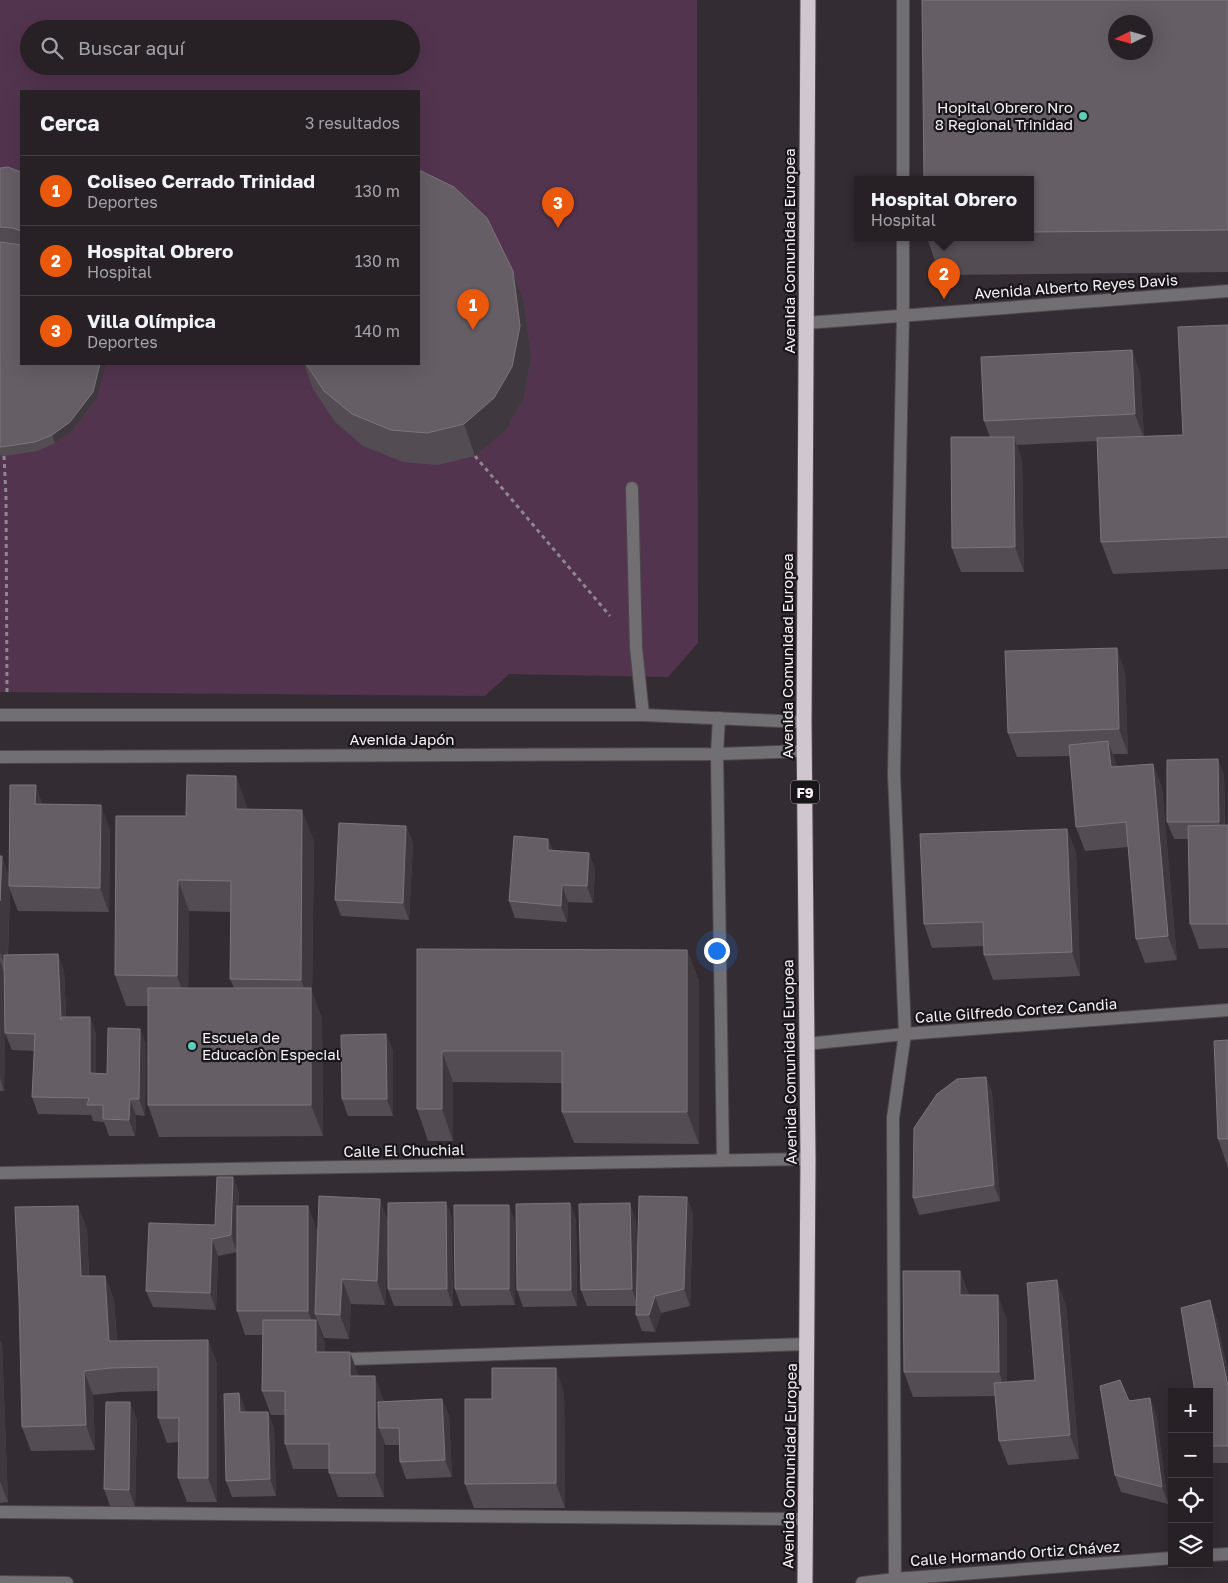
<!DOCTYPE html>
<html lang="es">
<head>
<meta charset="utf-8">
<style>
	:root { --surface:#272126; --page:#332e32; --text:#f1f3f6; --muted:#a4a3a7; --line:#433e43; --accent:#ea580c }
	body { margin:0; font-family:"Golos Text",sans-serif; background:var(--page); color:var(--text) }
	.controls { position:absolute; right:15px; bottom:15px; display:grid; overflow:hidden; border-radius:0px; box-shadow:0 5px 20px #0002 }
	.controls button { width:45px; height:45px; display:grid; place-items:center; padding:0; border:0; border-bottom:1px solid var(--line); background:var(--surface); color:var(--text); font:25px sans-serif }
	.compass { position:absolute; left:1108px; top:15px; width:45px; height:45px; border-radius:50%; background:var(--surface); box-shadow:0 5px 20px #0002; rotate:265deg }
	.you { position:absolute; left:716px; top:950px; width:18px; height:18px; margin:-12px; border:4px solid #fff; border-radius:50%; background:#1a73e8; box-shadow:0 0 0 8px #1a73e833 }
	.badge { display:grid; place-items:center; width:32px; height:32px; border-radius:50%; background:var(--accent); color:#fff; font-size:16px; font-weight:700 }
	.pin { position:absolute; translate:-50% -41px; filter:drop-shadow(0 1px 2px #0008) }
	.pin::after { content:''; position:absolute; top:26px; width:18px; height:15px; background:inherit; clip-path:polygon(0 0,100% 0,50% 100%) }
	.popup { position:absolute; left:854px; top:176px; width:180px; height:65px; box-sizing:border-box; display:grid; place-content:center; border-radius:0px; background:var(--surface); filter:drop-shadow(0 1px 4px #0005); font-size:16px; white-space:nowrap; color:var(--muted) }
	.popup b { font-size:19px; color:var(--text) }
	.popup::after { content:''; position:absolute; left:50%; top:100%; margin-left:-10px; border:10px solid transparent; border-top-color:var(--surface) }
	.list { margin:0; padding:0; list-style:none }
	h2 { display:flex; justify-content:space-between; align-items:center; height:65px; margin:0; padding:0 20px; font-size:21px }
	h2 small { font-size:16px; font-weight:400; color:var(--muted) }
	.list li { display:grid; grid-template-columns:32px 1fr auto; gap:15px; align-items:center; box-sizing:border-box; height:70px; padding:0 20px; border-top:1px solid var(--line) }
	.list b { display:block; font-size:19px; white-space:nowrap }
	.list p { margin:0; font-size:16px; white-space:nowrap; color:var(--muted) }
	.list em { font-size:16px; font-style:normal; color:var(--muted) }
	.icon { flex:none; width:28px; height:28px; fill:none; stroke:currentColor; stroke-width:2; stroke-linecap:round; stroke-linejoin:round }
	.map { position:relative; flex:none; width:1228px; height:1583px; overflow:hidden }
	.search { position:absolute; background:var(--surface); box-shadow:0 5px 20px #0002; left:20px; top:20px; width:400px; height:55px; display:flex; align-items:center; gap:12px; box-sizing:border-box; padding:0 18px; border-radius:28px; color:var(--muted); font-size:19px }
	.panel { position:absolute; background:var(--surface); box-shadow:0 5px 20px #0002; left:20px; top:90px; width:400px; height:275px; border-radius:0px }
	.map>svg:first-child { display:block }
	.green { fill:#52344f; fill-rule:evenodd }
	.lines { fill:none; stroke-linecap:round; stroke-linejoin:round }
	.minor-casing { stroke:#4f484e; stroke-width:14 }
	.highway-casing { stroke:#4f484e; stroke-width:17 }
	.path { stroke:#8e878d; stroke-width:3; stroke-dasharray:4 4; stroke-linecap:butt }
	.minor { stroke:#726f72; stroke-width:12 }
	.highway { stroke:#d0c6cf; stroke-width:15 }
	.wall { fill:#544c53; fill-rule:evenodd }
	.shaded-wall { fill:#40383f }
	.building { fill:#665e65; stroke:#7c757c; fill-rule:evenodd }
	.poi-dot { fill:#5cceba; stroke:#191619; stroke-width:2 }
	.labels { text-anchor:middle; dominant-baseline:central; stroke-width:4.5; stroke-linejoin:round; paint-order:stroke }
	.shield { fill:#191619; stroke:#b4b0b4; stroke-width:1 }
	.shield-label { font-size:14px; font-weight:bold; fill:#f7f2f6 }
	.poi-label { font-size:15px; fill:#f7f2f6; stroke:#191619; text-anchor:end }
	.street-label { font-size:15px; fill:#f7f2f6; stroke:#191619 }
</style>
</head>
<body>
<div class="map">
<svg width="1228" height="1583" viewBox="0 0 1228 1583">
	<rect width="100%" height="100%" fill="#342c33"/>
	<path class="green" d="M0,0H697L698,643L668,677L509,674L485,696L0,692ZM29,29H411V66H29ZM21,91H419V364H21Z"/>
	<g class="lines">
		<g class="minor-casing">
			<g id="minor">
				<path d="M903,0V180"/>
				<path d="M806,323L1228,291"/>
				<path d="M632,488L636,647L643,715"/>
				<path d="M0,715H643L804,722"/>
				<path d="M719,718L717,754L723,1160"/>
				<path d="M0,757L717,754L804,751"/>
				<path d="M806,1044L905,1034L1228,1010"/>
				<path d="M0,1173L808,1159"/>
				<path d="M350,1359L807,1344"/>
				<path d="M0,1512L805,1519"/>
				<path d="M1209,1555L1228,1554"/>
				<path d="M0,1582L67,1583"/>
				<path d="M862,1583L895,1579L1172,1558"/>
				<path d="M895,1583L893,1118L905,1034L894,774L903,315V238"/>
			</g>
		</g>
		<g class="highway-casing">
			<path id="highway" d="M805,1583L808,1159L804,722L808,0"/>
		</g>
		<g class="path">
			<path d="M4,456L6,496L7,692"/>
			<path d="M475,456L610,616"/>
		</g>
		<use href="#minor" class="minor"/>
		<use href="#highway" class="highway"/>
	</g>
	<g class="wall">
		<path d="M1228,0V272L940,275L927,238H1030V180Z"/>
		<path d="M0,168L21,172V364L96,400L73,430L55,443L38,451L4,456L0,455Z"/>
		<path d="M513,271L524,302L531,357L524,398L506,430L475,456L438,465L403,462L363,446L335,422L313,389L304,364H419Z"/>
		<path d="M1228,325V569L1113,574L1101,542L1097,441L1017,445L1022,461L1024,572H961L952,548L990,437L984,421L1132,350L1140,374L1144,436L1183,435Z"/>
		<path d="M1125,672L1128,754H1113L1117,767L1153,764L1162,788L1177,960L1145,963L1136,939L1128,847L1085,851L1076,827L1070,756L1017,757L1008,733Z"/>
		<path d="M1218,759L1224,776L1225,825H1228V948L1199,949L1190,924L1188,839H1174L1167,822Z"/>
		<path d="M236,776L247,807V809L314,841L312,992L322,1019L323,1136L159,1137L148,1105V1006H126L115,975ZM189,911L231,912L230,979L234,988H188Z"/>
		<path d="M43,804L110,829L109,912L18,911L10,890L8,955L58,954L64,971L66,1017H90L96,1034V1073L107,1074L140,1029L146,1045L145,1116L136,1115L135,1136H109L104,1122L93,1121L91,1115L38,1114L32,1097L35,1051L12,1050L5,1033L4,1091H0V856L9,877Z"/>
		<path d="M406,826L413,843L409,920L341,916L335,900Z"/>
		<path d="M1067,829L1076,853L1080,976L993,980L984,955V946L932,948L924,924Z"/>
		<path d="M548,839L553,851L589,853L595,870L593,903L568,902L567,922L515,918L509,901Z"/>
		<path d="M417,949L687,950L699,982V1144L574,1143L562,1112V1083L453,1082V1141H428L417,1109Z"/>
		<path d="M386,1034L393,1051V1116H348L342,1099Z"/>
		<path d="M1228,1040V1168L1218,1139Z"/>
		<path d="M986,1077L992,1093L1000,1201L919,1215L913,1198Z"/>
		<path d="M233,1177L239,1194L238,1206H308L317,1231V1250L388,1220L446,1202L452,1219L453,1306H394L388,1289V1245L385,1305L351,1304L349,1339L324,1338L317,1320V1323L325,1344V1352L359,1376L384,1401L442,1399L449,1416L452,1477L406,1479L400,1462L399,1445H385L384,1441V1497H338L329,1473V1469H293L285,1444V1415H271L262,1391L263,1335H245L237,1311V1252L218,1256L216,1310L153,1307L146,1291L215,1225Z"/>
		<path d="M570,1203L576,1220L577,1306L523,1307L517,1290Z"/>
		<path d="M78,1206L87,1230L89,1276H105L114,1300L117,1341L208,1340L217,1364V1502H187L178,1478L179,1442L167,1443L158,1418V1391L119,1392L93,1395L95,1450L31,1451L22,1427Z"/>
		<path d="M693,1213L690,1306L661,1313L655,1332L642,1331L636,1315V1306H587L581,1290L636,1220L637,1270Z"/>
		<path d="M515,1221V1305L461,1306L455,1289Z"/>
		<path d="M960,1271L969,1295L1007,1320V1382L1035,1380L1066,1305L1079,1459L1008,1465L999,1441L995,1396L913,1397L904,1372Z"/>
		<path d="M1216,1317L1228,1373V1463H1210L1209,1459V1392Z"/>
		<path d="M0,1341L2,1345L8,1502L0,1503Z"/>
		<path d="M564,1392L565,1508H474L465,1484L492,1399Z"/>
		<path d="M239,1393L246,1412H268L274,1429L276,1496L232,1497L226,1481Z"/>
		<path d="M1150,1398L1156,1414L1168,1504L1121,1492L1115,1475L1129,1401Z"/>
		<path d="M137,1419L135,1507L110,1506L104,1489Z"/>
	</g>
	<g class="shaded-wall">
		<path d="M513,271L524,302L531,357L524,398L506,430L475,456L464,424Z"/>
		<path d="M1132,350L1140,374L1144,438L1135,414Z"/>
		<path d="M100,364H106L96,400L73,430L55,443L52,435Z"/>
		<path d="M1014,437L1022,461L1024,572L1015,547Z"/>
		<path d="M1117,648L1125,672L1128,754L1119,729Z"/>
		<path d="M1108,741L1117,766L1119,792L1111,767Z"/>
		<path d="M1218,759L1224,776L1225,838L1219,822Z"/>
		<path d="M1153,764L1162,788L1177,960L1168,936Z"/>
		<path d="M236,776L247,807V841L236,809Z"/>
		<path d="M36,785L44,809L35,804Z"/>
		<path d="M101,805L110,829L109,912L100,888Z"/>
		<path d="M302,810L314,841L312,992L322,1019L323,1136L311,1105V1007L301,980Z"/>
		<path d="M406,826L413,843L409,920L403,903Z"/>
		<path d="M1067,829L1076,853L1080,976L1072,952Z"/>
		<path d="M548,839L554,855L548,850Z"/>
		<path d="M589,853L595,870L593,903L587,886Z"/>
		<path d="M2,856L11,881L9,886L10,890L7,971L0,952V901Z"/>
		<path d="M178,880L189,911L188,1007L177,976Z"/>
		<path d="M562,885L568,902L567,922L561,906Z"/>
		<path d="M687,950L699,982V1144L687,1112Z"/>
		<path d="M58,954L64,971L67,1037L61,1020Z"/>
		<path d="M0,961L6,978L4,1091L0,1078Z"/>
		<path d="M90,1017L96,1034V1090L90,1073Z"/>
		<path d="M140,1029L146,1045L145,1116L139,1099Z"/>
		<path d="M386,1034L393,1051V1116L387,1099Z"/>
		<path d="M442,1051L453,1082V1141L442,1109Z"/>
		<path d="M986,1077L992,1093L1000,1201L994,1185Z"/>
		<path d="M130,1099L136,1115L135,1136L129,1120Z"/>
		<path d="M233,1177L239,1194L237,1252L231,1235Z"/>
		<path d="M687,1197L693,1213L690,1306L684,1289Z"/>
		<path d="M380,1199L389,1223L385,1305L377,1281Z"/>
		<path d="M446,1202L452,1219L453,1306L447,1289Z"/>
		<path d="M570,1203L576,1220L577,1306L571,1290Z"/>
		<path d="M630,1203L636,1220L638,1306L632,1289Z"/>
		<path d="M509,1205L515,1221V1305L509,1289Z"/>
		<path d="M78,1206L87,1230L90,1300L81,1276Z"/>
		<path d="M308,1206L317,1231V1314H315L317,1320V1323L325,1344V1376L316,1352V1332L308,1311Z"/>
		<path d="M212,1239L218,1256L216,1310L210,1293Z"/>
		<path d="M960,1271L969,1295H960Z"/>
		<path d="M105,1276L114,1300L118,1366L109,1341Z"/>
		<path d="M342,1279L351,1304L349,1339L340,1315Z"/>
		<path d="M1057,1280L1066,1305L1079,1459L1070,1435Z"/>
		<path d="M998,1295L1007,1320V1396L999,1372Z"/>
		<path d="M655,1296L661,1313L655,1332L649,1315Z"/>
		<path d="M1210,1300L1216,1317L1228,1373V1386Z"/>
		<path d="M208,1340L217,1364V1502L208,1478Z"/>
		<path d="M0,1341L2,1345L8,1502L0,1481Z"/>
		<path d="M350,1352L359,1376H350Z"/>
		<path d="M556,1368L564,1392L565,1508L556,1483Z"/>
		<path d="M84,1371L93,1395L95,1450L86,1425Z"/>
		<path d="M375,1376L384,1401V1428H379L384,1441V1497L375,1473Z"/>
		<path d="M239,1393L246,1410V1429L240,1412Z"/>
		<path d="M1150,1398L1156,1414L1168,1504L1162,1487Z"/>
		<path d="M442,1399L449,1416L452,1477L445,1460Z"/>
		<path d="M130,1402L137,1419L135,1507L129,1490Z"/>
		<path d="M268,1412L274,1429L276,1496L270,1479Z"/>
	</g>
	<g class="building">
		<path d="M922,0H1228V230L1030,232V180H924ZM1116,22H1146V52H1116Z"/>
		<path d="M8,167L21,172V231L13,228L0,227V168Z"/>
		<path d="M419,170L454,187L487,218L513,271L520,326L512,367L494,398L464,424L427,433L391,430L352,414L324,391L306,364H419Z"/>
		<path d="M0,242L21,245V364H100L93,392L70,422L52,435L35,442L1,447H0Z"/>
		<path d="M1228,325V537L1101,542L1097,438L1183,435L1178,327Z"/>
		<path d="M1132,350L1135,414L984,421L981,357Z"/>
		<path d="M951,437H1014L1015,547L952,548Z"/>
		<path d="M1117,648L1119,729L1008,733L1005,651Z"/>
		<path d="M1108,741L1111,767L1153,764L1168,936L1136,939L1126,822L1076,827L1069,745Z"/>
		<path d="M1218,759L1219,822H1167V760Z"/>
		<path d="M187,775L236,776V809L302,810L301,980L230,979L231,881L178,880L177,976L115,975L116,816H186Z"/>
		<path d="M10,785H36L35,804L101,805L100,888L9,886Z"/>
		<path d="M339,823L406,826L403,903L335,900Z"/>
		<path d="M1228,825V924H1190L1188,826Z"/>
		<path d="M1067,829L1072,952L984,955L983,922L924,924L920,834Z"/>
		<path d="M514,836L548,839V850L589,853L587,886L562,885L561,906L509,901Z"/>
		<path d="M0,856H2L0,901Z"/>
		<path d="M417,949L687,950V1112H562V1051H442V1109H417Z"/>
		<path d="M58,954L61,1020L62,1017H90V1073L107,1074L108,1028L140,1029L139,1099H130L129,1120L103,1119V1105H87L89,1098L32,1097L35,1034L5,1033L4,955Z"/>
		<rect x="148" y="988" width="163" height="117"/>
		<path d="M386,1034L387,1099H342L341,1035Z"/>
		<path d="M1228,1040V1139H1218L1214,1041Z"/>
		<path d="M986,1077L994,1185L913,1198L914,1128L937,1094L957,1079Z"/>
		<path d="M217,1177H233L231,1235L212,1239L210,1293L146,1291L149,1223L215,1225Z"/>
		<path d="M319,1196L380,1199L377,1281L342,1279L340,1315L315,1314Z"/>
		<path d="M639,1196L687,1197L684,1289L655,1296L649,1315H636Z"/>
		<path d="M446,1202L447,1289H388V1203Z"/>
		<path d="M570,1203L571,1290H517L516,1204Z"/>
		<path d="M630,1203L632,1289L581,1290L579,1204Z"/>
		<path d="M454,1205H509V1289H455Z"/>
		<path d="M78,1206L81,1276H105L109,1341L208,1340V1478H178L179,1418H158V1367L110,1368L84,1371L86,1425L22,1427L19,1298L15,1207Z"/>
		<rect x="237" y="1206" width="71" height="105"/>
		<path d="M903,1271H960V1295H998L999,1372H904Z"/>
		<path d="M1057,1280L1070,1435L999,1441L994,1383L1035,1380L1027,1283Z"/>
		<path d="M1210,1300L1228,1386V1446H1209V1392H1195L1181,1308Z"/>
		<path d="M263,1320H316V1352H350V1376H375V1473H329V1444H285V1391H262Z"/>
		<path d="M492,1368H556V1483L465,1484V1399H492Z"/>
		<path d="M1120,1380L1129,1401L1150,1398L1162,1487L1115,1475L1100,1386Z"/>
		<path d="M239,1393L240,1412H268L270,1479L226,1481L224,1394Z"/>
		<path d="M442,1399L445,1460L400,1462L399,1428H379L378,1402Z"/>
		<path d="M106,1402H130L129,1490L104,1489Z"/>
	</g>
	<g class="poi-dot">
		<circle cx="1083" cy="116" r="5"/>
		<circle cx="192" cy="1046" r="5"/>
	</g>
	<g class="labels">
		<rect class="shield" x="791" y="780.5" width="28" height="23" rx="4"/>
		<g class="shield-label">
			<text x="805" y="792">F9</text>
		</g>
		<g class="poi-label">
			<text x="1073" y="107">Hopital Obrero Nro<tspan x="1073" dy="17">8 Regional Trinidad</tspan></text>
			<text x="202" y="1037" text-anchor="start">Escuela de<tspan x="202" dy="17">Educaciòn Especial</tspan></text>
		</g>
		<g class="street-label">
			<text transform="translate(789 251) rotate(-90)">Avenida Comunidad Europea</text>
			<text transform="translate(1076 286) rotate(-4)">Avenida Alberto Reyes Davis</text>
			<text transform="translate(787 656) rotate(-90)">Avenida Comunidad Europea</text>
			<text x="402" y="739">Avenida Japón</text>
			<text transform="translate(1016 1010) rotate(-4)">Calle Gilfredo Cortez Candia</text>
			<text transform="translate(789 1062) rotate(-91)">Avenida Comunidad Europea</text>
			<text transform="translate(404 1150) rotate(-1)">Calle El Chuchial</text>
			<text transform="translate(789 1466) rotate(-89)">Avenida Comunidad Europea</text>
			<text transform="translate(1015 1553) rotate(-4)">Calle Hormando Ortiz Chávez</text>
		</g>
	</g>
</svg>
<div class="controls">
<button>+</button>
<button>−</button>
<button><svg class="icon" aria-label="locate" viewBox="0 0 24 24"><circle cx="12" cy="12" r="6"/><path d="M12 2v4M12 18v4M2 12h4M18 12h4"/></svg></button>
<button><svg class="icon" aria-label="layers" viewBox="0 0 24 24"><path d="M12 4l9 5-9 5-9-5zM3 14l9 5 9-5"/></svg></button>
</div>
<svg class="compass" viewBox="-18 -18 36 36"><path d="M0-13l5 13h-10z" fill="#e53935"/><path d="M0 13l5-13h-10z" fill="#a4a3a7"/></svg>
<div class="you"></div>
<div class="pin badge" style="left:473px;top:330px">1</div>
<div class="pin badge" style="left:944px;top:299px">2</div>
<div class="popup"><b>Hospital Obrero</b>Hospital</div>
<div class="pin badge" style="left:558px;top:228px">3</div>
<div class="search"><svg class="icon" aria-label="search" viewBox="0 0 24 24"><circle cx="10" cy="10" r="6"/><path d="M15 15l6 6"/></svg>Buscar aquí</div>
<section class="panel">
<h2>Cerca<small>3 resultados</small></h2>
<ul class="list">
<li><span class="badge">1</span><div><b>Coliseo Cerrado Trinidad</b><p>Deportes</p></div><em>130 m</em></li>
<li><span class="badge">2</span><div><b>Hospital Obrero</b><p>Hospital</p></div><em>130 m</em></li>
<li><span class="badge">3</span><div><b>Villa Olímpica</b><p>Deportes</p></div><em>140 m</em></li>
</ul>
</section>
</div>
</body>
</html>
